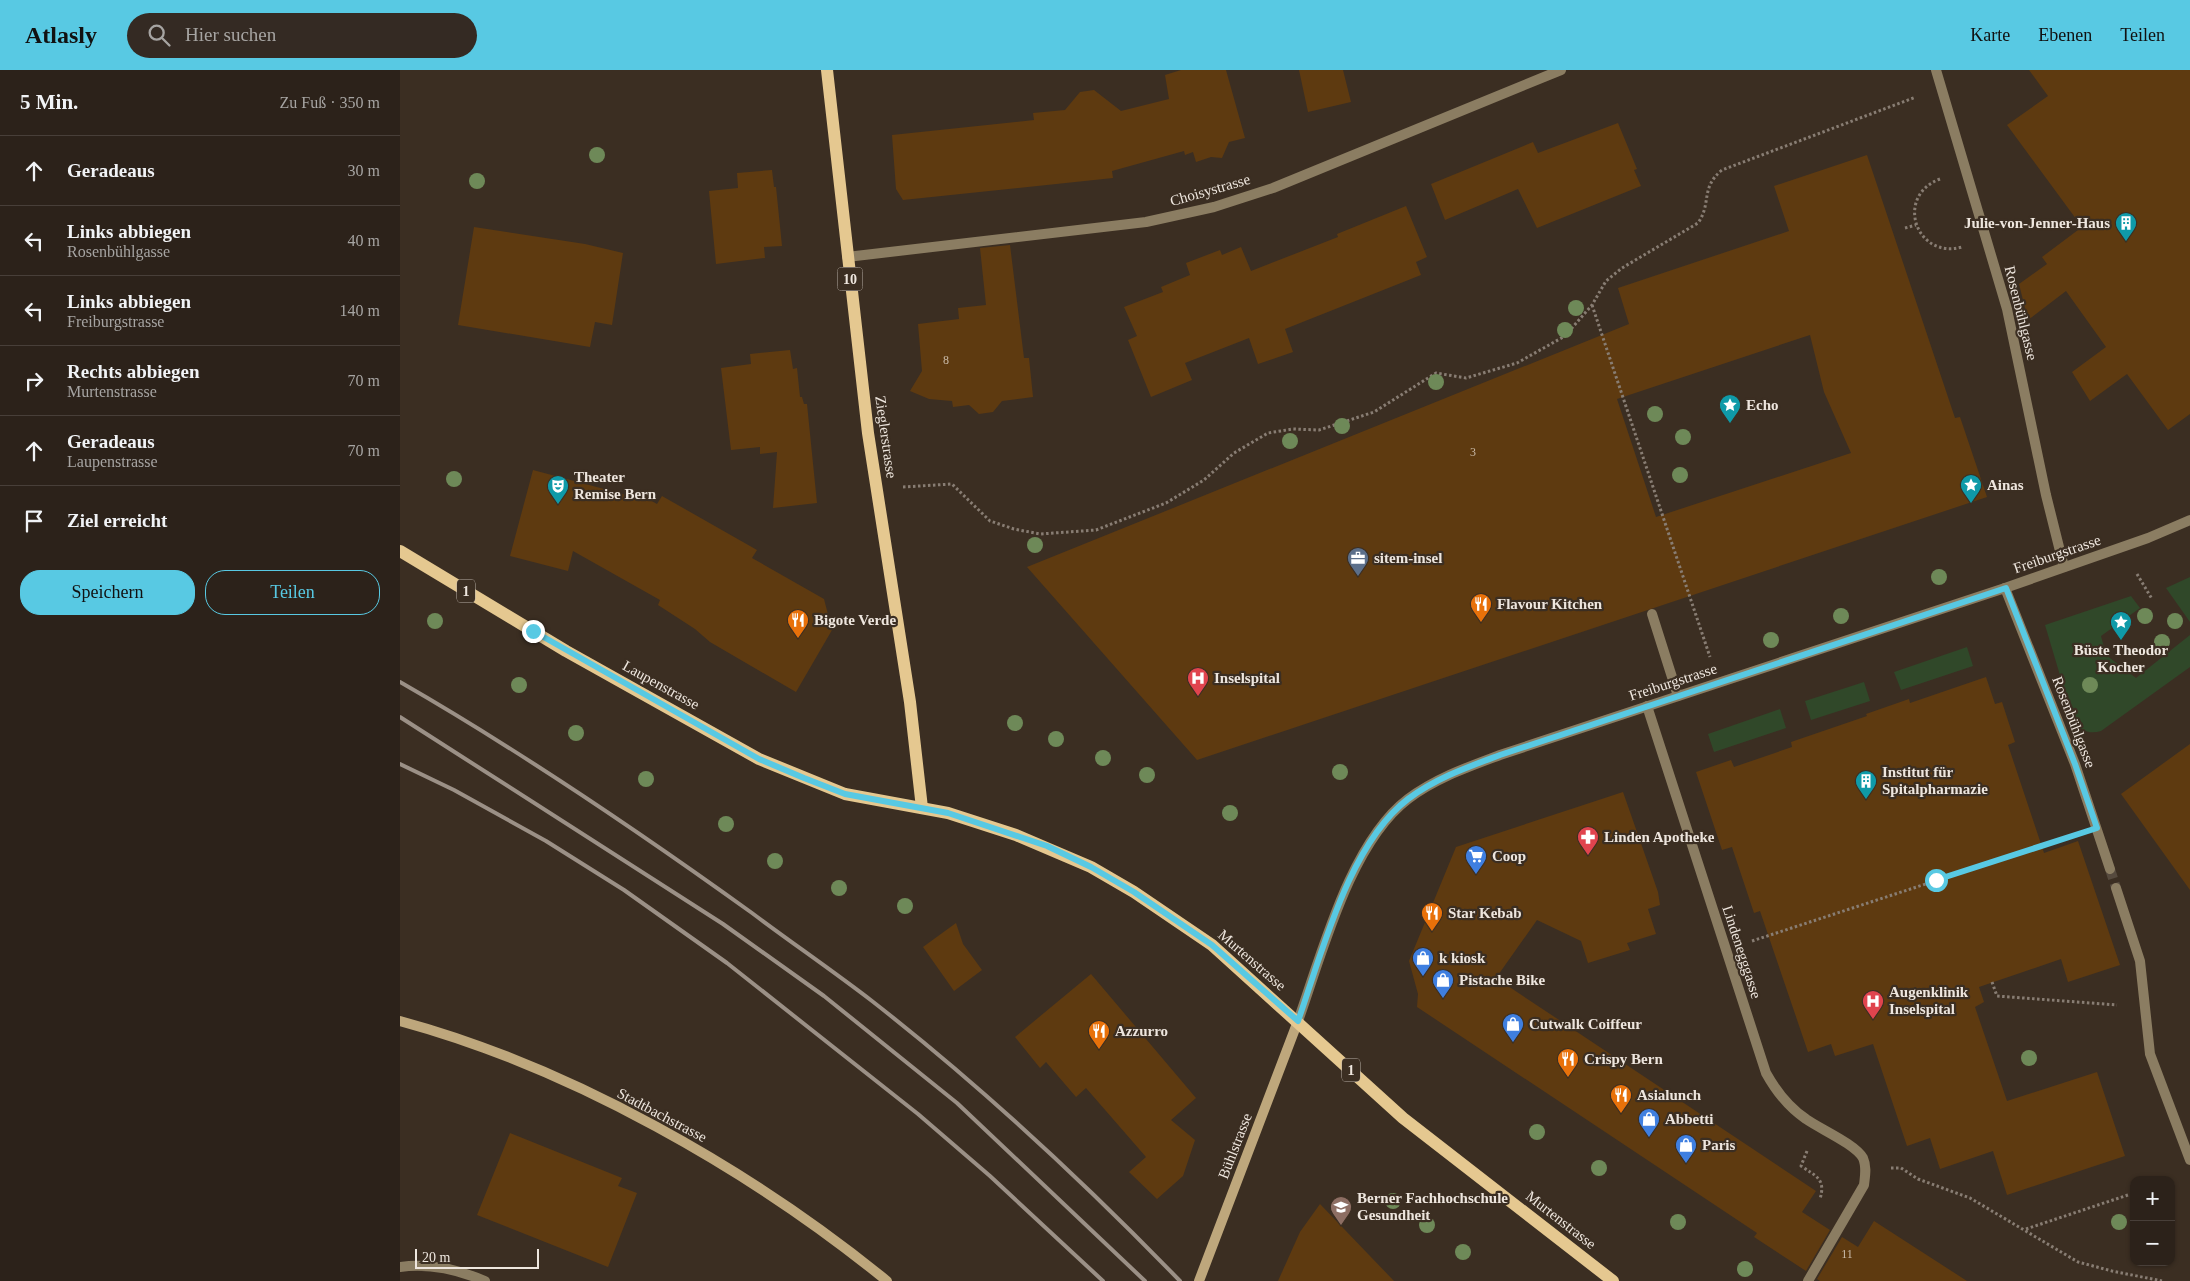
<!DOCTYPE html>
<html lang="de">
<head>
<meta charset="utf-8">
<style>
	:root { --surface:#2c221a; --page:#342a23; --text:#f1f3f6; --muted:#a6a4a2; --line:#483f39; --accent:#58c9e3 }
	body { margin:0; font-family:"Times New Roman",serif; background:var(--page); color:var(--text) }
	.controls { position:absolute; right:15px; bottom:15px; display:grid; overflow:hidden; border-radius:10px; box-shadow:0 1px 4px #0004 }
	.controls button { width:45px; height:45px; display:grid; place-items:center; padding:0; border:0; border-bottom:1px solid var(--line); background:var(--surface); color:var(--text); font:25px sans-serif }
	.scale { position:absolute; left:15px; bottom:12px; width:124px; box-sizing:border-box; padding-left:5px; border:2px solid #eee6de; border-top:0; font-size:14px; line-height:18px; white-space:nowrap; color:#eee6de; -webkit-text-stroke:4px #3b2e22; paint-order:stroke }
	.stop { position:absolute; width:15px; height:15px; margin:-11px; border:4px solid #58c9e3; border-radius:50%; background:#fff }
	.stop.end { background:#58c9e3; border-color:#fff; box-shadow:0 1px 5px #0008 }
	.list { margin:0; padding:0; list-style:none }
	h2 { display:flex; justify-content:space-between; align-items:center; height:65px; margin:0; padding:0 20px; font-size:21px }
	h2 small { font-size:16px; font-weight:400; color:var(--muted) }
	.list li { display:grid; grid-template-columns:32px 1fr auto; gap:15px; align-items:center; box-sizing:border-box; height:70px; padding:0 20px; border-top:1px solid var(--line) }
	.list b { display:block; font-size:19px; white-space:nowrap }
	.list p { margin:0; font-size:16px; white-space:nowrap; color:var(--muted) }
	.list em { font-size:16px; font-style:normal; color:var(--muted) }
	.actions { display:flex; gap:10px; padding:15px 20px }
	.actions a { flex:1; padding:11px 0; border:1px solid var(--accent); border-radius:20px; text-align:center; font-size:18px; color:var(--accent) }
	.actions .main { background:var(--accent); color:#111 }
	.icon { flex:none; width:28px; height:28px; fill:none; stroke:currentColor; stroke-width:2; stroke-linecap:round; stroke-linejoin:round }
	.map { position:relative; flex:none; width:1790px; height:1211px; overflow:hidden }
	header { display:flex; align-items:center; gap:30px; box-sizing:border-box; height:70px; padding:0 25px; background:var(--accent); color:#111 }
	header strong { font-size:24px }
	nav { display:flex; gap:28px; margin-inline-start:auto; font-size:18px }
	.search { width:350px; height:45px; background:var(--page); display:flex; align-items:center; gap:12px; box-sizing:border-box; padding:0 18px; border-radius:28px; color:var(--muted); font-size:19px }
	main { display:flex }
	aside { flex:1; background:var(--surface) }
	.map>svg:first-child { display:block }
	.green { fill:#304829 }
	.building { fill:#5e3a10; fill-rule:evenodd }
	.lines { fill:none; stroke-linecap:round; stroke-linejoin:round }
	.street-tunnel { stroke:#564a3e; stroke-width:10; stroke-dasharray:10 5; stroke-linecap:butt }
	.path { stroke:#887d73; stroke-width:3; stroke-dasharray:2.5 2.5; stroke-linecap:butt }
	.lane { stroke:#8b7d62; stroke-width:10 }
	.street { stroke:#8b7d62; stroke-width:10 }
	.secondary { stroke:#bea77c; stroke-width:10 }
	.primary { stroke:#e5c890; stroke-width:12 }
	.rail { stroke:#9b9086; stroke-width:4 }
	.tree { fill:#6e8958 }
	.route { stroke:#58c9e3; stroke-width:6 }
	.labels { text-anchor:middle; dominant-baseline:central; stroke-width:4.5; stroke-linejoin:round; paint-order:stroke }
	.number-label { font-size:12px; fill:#cabbaa }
	.shield { fill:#3b2e22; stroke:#b8afa6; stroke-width:1 }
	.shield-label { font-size:14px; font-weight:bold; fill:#eee6de }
	.street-label { font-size:15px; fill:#eee6de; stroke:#3b2e22 }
	.poi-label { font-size:15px; font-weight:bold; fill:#eee6de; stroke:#3b2e22; text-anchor:start }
</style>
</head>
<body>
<header>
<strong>Atlasly</strong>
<div class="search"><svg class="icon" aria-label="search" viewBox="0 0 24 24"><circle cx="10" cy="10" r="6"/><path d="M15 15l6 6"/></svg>Hier suchen</div>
<nav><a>Karte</a><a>Ebenen</a><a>Teilen</a></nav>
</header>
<main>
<aside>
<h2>5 Min.<small>Zu Fuß · 350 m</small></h2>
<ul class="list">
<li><svg class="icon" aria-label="ahead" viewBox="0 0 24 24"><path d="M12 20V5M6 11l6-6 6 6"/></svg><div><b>Geradeaus</b></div><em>30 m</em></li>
<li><svg class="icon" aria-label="left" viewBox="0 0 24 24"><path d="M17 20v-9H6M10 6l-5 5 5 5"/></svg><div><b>Links abbiegen</b><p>Rosenbühlgasse</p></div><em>40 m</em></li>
<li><svg class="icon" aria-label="left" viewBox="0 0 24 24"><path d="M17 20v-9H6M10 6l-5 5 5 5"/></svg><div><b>Links abbiegen</b><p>Freiburgstrasse</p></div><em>140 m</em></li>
<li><svg class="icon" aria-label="right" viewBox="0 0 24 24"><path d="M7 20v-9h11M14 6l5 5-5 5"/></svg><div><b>Rechts abbiegen</b><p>Murtenstrasse</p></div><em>70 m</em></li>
<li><svg class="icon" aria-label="ahead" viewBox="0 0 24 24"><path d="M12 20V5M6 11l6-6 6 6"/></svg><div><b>Geradeaus</b><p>Laupenstrasse</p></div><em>70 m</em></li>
<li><svg class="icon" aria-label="arrive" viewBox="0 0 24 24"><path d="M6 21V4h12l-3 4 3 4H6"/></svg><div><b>Ziel erreicht</b></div></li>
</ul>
<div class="actions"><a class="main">Speichern</a><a>Teilen</a></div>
</aside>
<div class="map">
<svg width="1790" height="1211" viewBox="0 0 1790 1211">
	<rect width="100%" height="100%" fill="#3b2e22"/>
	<g class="green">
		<path d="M1790,507V552L1766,518Z"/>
		<path d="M1731,526L1740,538L1701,566L1706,585L1736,608L1790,565V597L1701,661C1689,665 1679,660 1673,649L1645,555Z"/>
		<path d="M1567,577L1573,596L1501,620L1494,602Z"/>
		<path d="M1464,612L1470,631L1411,650L1405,631Z"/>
		<path d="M1380,639L1386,658L1314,682L1308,664Z"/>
	</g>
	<g class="building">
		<path d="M781,0H826L845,68L829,72L822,88L811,87L796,92L793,82L785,85L784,81L712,101L713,108L503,130L496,119L492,65L634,50L633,43L665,40L680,22L694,20L721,41L769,29L765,5Z"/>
		<path d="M899,0H943L951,32L908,42Z"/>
		<path d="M1629,0H1790V344L1768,360L1727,304L1690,331L1672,302L1706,277L1666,221L1628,250L1619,214L1647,194L1642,187L1682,157L1607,55L1648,26Z"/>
		<path d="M1218,53L1237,99L1234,100L1241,116L1137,158L1118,119L1045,150L1031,114L1133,72L1138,83Z"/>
		<path d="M1467,85L1555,348L1560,347L1587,427L797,690L627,497L1229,254L1218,218L1389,161L1374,116ZM1410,265L1424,322L1451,383L1256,447L1217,329Z"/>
		<path d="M372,100L374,117H376L382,176L364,177L365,188L316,194L309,121L338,118L337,103Z"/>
		<path d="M1006,136L1027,187L1016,192L1021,205L885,259L893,282L858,294L849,268L785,293L792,310L751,327L728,270L737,266L724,237L763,222L761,217L790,205L786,193L820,180L822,185L841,177L851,201L938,167L937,164Z"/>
		<path d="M74,157L185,174L223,183L212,255L195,252L190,277L58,255Z"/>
		<path d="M610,175L624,288H629L633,327L602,331L593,342L579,344L569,335L553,337L552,331L529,329L510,321L522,301L518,254L559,249L558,238L586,235L580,178Z"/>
		<path d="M390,280L393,299L397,298L400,327H402L404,334H407L417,433L373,438L377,382L360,384V377L331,380L321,298L351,294L350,284Z"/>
		<path d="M133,400L234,427L236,422L257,434L262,426L357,480L352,488L424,529L432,560L396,622L310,572L295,559L258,535L260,530L173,481L168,501L110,486Z"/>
		<path d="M1586,607L1595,634L1602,632L1615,672L1608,675L1644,783L1678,771L1720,895L1668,912L1661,889L1579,917L1584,932L1575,937L1607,1031L1697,1002L1725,1086L1607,1125L1593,1081L1540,1099L1530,1068L1507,1076L1473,974L1435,986L1431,974L1408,982L1360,841L1354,843L1332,777L1322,780L1296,702L1331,690L1334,697L1392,677L1391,672L1467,646L1466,644L1509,629L1510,633Z"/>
		<path d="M1790,674V820L1721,724Z"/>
		<path d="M1223,722L1258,822L1260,835L1248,839L1256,864L1227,873L1230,880L1188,893L1181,871L1137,850L1096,908L1416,1121L1402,1142L1430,1160L1406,1201L1354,1167L1357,1163L1017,937L1018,924L1009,891L1056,777Z"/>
		<path d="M556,853L563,874L582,900L554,921L523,877Z"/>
		<path d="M691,904L796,1028L771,1050L795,1070L783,1106L757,1129L729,1102L746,1087L686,1018L676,1027L646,992L640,998L615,967Z"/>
		<path d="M110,1063L222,1108L218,1116L237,1123L208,1197L77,1145Z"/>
		<path d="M920,1134L994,1211H878L900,1162Z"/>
		<path d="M1474,1151L1567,1211H1420L1417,1209L1442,1167L1458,1177Z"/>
	</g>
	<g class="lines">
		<path class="street-tunnel" d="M1710,799L1716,818"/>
		<g class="path">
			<path d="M1540,109C1494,126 1516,190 1562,177"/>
			<path d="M1505,158L1516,155"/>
			<path d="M1192,235L1310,587"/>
			<path d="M503,417L552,414L590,451L614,459L640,464L696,460L766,433L804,410L834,383L868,363L893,359L919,360L974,342L1036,303L1066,308L1117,293L1165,266L1192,235L1206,211L1222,198L1298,153C1312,133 1300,118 1322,100L1516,27"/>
			<path d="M1737,504L1752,529"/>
			<path d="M1352,871L1672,766"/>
			<path d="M1592,912L1597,926L1717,935"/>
			<path d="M1407,1081L1401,1096C1416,1106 1426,1109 1420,1129"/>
			<path d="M1491,1098H1501L1518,1109L1570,1128L1678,1192L1712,1201L1762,1211"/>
			<path d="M1626,1159L1734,1123"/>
		</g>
		<g class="lane">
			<path d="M1252,544L1278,626"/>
			<path d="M1247,636L1366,1003C1376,1021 1388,1037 1406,1049C1420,1059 1455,1074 1463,1088C1467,1097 1465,1106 1464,1115L1408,1211"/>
		</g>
		<g class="street">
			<path d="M1536,0L1607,239L1646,425L1664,497"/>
			<path d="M447,187L746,152L814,137L873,118L1161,0"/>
			<path d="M1605,518L1675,694L1710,799"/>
			<path d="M1716,818L1740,891L1750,984L1790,1090"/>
			<path d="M898,951C922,884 950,773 1008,729C1036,708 1068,697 1100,685L1605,518L1748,468L1790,450"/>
			<path d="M0,1197C29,1193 59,1200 85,1211"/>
		</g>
		<g class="secondary">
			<path d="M0,951C170,997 351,1100 487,1211"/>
			<path d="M799,1211L898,951"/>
		</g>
		<g class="primary">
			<path d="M427,0L468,363L510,632L522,738"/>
			<path d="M0,481L166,581L359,689L445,724L548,743L616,765L691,797L734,822L812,875L1003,1048L1213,1211"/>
		</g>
		<g class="rail">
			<path d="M0,612C122,682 238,761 352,843C392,873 433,901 472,931C581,1016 684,1112 780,1211"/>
			<path d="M0,647L323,854L424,926L557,1033L745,1211"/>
			<path d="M0,694L54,720L146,771L224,820L327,893L518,1044L590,1106L703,1211"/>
		</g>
	</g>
	<g class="tree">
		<circle cx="197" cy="85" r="8"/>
		<circle cx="77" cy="111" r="8"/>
		<circle cx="1176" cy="238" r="8"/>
		<circle cx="1165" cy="260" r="8"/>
		<circle cx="1036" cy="312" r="8"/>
		<circle cx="1255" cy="344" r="8"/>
		<circle cx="942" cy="356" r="8"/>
		<circle cx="1283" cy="367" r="8"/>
		<circle cx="890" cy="371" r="8"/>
		<circle cx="1280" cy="405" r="8"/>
		<circle cx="54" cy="409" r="8"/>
		<circle cx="635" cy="475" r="8"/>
		<circle cx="1539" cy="507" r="8"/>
		<circle cx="1441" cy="546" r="8"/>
		<circle cx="1745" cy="546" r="8"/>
		<circle cx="35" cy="551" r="8"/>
		<circle cx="1775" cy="551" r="8"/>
		<circle cx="1371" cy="570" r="8"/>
		<circle cx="1762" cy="572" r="8"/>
		<circle cx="119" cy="615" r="8"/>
		<circle cx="1690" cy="615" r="8"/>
		<circle cx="615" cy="653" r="8"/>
		<circle cx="176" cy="663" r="8"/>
		<circle cx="656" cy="669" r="8"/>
		<circle cx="703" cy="688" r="8"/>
		<circle cx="940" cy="702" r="8"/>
		<circle cx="747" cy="705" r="8"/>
		<circle cx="246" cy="709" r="8"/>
		<circle cx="830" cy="743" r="8"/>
		<circle cx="326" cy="754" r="8"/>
		<circle cx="375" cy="791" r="8"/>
		<circle cx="439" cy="818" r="8"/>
		<circle cx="505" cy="836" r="8"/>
		<circle cx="1629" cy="988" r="8"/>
		<circle cx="1137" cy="1062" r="8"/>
		<circle cx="1199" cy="1098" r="8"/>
		<circle cx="993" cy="1131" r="8"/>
		<circle cx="1278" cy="1152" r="8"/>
		<circle cx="1719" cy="1152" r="8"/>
		<circle cx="1027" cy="1155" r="8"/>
		<circle cx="1063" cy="1182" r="8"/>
		<circle cx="1345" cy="1199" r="8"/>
	</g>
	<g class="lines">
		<path class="route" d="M133,561L359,689L404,708L445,724L548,743L647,776L691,797L734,822L812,875L898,951C922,883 949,774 1008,729C1036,708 1068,697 1100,685L1606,518L1675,694L1697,758L1536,810"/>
	</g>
	<defs>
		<g id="building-pin" transform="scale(1.125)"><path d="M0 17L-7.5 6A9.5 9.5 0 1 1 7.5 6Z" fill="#0f9aa8" stroke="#3b2e22"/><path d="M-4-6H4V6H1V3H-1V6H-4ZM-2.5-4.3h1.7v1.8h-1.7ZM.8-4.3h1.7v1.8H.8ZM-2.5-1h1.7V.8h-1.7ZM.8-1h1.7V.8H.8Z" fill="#fff"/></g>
		<g id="sight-pin" transform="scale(1.125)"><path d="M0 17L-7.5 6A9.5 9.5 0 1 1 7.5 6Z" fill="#0f9aa8" stroke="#3b2e22"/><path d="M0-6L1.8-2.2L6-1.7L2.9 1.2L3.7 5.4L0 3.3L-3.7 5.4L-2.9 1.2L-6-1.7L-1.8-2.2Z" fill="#fff"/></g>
		<g id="theatre-pin" transform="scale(1.125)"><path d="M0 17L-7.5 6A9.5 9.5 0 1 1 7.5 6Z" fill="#0f9aa8" stroke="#3b2e22"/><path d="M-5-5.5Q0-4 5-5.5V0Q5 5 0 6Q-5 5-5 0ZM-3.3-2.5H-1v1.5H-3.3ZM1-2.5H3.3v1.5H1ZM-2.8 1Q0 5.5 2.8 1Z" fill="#fff"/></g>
		<g id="office-pin" transform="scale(1.125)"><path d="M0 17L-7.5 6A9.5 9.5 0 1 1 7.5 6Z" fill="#5c6f8a" stroke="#3b2e22"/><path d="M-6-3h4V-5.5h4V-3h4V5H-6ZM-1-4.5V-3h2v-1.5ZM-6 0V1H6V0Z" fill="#fff"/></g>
		<g id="restaurant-pin" transform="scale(1.125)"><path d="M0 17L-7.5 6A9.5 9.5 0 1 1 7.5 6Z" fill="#e8710a" stroke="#3b2e22"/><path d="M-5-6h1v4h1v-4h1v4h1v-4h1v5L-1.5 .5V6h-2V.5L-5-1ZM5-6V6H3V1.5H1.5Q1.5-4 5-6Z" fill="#fff"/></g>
		<g id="hospital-pin" transform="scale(1.125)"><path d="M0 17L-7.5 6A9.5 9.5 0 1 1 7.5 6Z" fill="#e0444e" stroke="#3b2e22"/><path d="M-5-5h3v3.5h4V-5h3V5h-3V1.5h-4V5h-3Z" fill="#fff"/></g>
		<g id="pharmacy-pin" transform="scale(1.125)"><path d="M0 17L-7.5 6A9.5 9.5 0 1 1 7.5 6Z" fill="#e0444e" stroke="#3b2e22"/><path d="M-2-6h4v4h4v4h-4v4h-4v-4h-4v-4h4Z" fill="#fff"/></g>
		<g id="supermarket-pin" transform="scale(1.125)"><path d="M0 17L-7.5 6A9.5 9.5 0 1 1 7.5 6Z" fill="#3f7fe0" stroke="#3b2e22"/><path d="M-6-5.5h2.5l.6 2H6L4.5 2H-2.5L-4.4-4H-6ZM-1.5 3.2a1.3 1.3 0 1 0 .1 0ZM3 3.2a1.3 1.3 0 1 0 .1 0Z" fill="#fff"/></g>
		<g id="shop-pin" transform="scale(1.125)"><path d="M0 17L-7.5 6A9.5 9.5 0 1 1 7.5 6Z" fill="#3f7fe0" stroke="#3b2e22"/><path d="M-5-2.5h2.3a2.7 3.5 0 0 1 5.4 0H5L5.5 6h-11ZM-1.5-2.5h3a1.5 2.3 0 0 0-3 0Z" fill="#fff"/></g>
		<g id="university-pin" transform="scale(1.125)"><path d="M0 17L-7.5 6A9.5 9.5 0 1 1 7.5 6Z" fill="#8d6e63" stroke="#3b2e22"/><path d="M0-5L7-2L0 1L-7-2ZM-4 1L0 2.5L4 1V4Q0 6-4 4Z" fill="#fff"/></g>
	</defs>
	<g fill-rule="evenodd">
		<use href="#building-pin" x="1726" y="153"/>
		<use href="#sight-pin" x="1330" y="335"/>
		<use href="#sight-pin" x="1571" y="415"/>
		<use href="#theatre-pin" x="158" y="416"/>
		<use href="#office-pin" x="958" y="488"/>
		<use href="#restaurant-pin" x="1081" y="534"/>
		<use href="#restaurant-pin" x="398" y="550"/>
		<use href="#sight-pin" x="1721" y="552"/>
		<use href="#hospital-pin" x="798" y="608"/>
		<use href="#building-pin" x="1466" y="711"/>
		<use href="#pharmacy-pin" x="1188" y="767"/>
		<use href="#supermarket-pin" x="1076" y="786"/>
		<use href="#restaurant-pin" x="1032" y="843"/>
		<use href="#shop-pin" x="1023" y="888"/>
		<use href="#shop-pin" x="1043" y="910"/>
		<use href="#hospital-pin" x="1473" y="931"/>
		<use href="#shop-pin" x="1113" y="954"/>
		<use href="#restaurant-pin" x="699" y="961"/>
		<use href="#restaurant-pin" x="1168" y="989"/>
		<use href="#restaurant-pin" x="1221" y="1025"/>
		<use href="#shop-pin" x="1249" y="1049"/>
		<use href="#shop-pin" x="1286" y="1075"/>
		<use href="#university-pin" x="941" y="1137"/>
	</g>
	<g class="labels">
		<g class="number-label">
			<text x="546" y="290">8</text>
			<text x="1073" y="382">3</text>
			<text x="1447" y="1184">11</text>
		</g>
		<g class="shield">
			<rect x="437.5" y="197.5" width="25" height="23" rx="4"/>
			<rect x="57" y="509.5" width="18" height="23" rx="4"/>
			<rect x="942" y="988.5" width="18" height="23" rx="4"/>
		</g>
		<g class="shield-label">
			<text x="450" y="209">10</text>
			<text x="66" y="521">1</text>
			<text x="951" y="1000">1</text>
		</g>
		<g class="street-label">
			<text transform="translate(810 120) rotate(-16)">Choisystrasse</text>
			<text transform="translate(1621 243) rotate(76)">Rosenbühlgasse</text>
			<text transform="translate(486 367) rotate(82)">Zieglerstrasse</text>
			<text transform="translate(1657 484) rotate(-19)">Freiburgstrasse</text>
			<text transform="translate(1273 612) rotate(-18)">Freiburgstrasse</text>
			<text transform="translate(261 615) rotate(29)">Laupenstrasse</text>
			<text transform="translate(1674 652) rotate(69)">Rosenbühlgasse</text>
			<text transform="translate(1342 882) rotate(72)">Lindenegggasse</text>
			<text transform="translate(852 890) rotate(41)">Murtenstrasse</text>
			<text transform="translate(262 1045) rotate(28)">Stadtbachstrasse</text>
			<text transform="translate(835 1076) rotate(-69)">Bühlstrasse</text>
			<text transform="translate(1161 1150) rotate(38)">Murtenstrasse</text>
		</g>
		<g class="poi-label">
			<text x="1710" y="153" text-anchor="end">Julie-von-Jenner-Haus</text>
			<text x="1346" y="335">Echo</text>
			<text x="174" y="407">Theater<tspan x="174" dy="17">Remise Bern</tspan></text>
			<text x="1587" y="415">Ainas</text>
			<text x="974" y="488">sitem-insel</text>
			<text x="1097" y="534">Flavour Kitchen</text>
			<text x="414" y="550">Bigote Verde</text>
			<text x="1721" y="580" text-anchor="middle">Büste Theodor<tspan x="1721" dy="17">Kocher</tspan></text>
			<text x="814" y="608">Inselspital</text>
			<text x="1482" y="702">Institut für<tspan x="1482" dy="17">Spitalpharmazie</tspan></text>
			<text x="1204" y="767">Linden Apotheke</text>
			<text x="1092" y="786">Coop</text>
			<text x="1048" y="843">Star Kebab</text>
			<text x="1039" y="888">k kiosk</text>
			<text x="1059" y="910">Pistache Bike</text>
			<text x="1489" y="922">Augenklinik<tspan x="1489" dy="17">Inselspital</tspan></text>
			<text x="1129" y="954">Cutwalk Coiffeur</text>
			<text x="715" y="961">Azzurro</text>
			<text x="1184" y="989">Crispy Bern</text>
			<text x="1237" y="1025">Asialunch</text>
			<text x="1265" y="1049">Abbetti</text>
			<text x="1302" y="1075">Paris</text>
			<text x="957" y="1128">Berner Fachhochschule<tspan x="957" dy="17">Gesundheit</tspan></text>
		</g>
	</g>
</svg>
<div class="controls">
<button>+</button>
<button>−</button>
</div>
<div class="scale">20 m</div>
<div class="stop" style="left:1536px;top:810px"></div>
<div class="stop end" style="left:133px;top:561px"></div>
</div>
</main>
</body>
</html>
